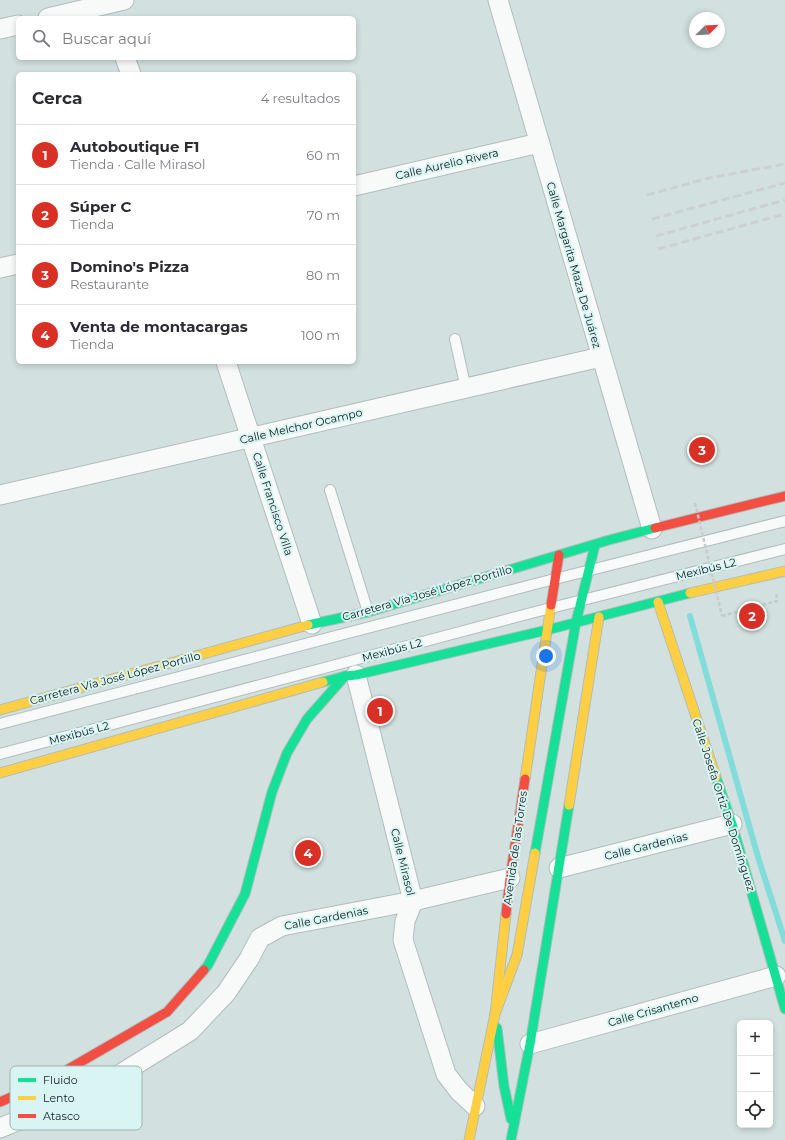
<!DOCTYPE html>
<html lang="es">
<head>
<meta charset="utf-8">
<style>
	:root { --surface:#fff; --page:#f7f7f7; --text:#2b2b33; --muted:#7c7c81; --line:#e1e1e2; --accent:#d93025 }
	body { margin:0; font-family:Montserrat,sans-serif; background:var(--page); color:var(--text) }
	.controls { position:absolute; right:12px; bottom:12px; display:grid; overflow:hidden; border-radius:6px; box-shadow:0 2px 6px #0003 }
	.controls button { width:36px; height:36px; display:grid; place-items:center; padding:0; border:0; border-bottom:1px solid var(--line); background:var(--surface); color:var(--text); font:20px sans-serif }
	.compass { position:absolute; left:689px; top:12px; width:36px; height:36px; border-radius:50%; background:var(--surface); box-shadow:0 2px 6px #0003; rotate:66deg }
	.you { position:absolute; left:546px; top:656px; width:14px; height:14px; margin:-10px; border:3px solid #fff; border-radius:50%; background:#1a73e8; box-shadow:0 0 0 6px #1a73e833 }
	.badge { display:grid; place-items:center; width:26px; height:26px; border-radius:50%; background:var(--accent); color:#fff; font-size:13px; font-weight:700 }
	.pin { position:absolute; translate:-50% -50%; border:2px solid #fff; box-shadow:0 1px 4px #0006 }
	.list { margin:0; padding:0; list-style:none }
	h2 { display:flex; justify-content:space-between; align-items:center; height:52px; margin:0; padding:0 16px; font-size:17px }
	h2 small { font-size:13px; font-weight:400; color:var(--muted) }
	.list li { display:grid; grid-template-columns:26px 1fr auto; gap:12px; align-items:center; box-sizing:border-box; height:60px; padding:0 16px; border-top:1px solid var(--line) }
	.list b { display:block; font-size:15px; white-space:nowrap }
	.list p { margin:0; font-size:13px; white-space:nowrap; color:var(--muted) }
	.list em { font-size:13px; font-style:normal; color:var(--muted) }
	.icon { flex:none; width:22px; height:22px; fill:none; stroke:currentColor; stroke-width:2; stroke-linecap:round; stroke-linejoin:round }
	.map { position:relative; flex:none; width:785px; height:1140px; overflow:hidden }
	.search { position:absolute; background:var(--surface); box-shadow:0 2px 6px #0003; left:16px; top:16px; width:340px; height:44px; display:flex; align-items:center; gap:10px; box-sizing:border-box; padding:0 14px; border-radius:6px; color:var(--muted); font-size:15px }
	.panel { position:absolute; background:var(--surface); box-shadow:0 2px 6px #0003; left:16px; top:72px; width:340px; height:292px; border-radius:6px }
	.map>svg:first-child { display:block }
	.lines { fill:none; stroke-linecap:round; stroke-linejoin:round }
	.stream { stroke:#82ddda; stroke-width:6 }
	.lane-casing { stroke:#b1bdbc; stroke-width:12 }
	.street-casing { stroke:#b1bdbc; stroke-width:21 }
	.fast-casing { stroke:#b1bdbc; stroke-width:11 }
	.slow-casing { stroke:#b1bdbc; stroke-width:11 }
	.jam-casing { stroke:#b1bdbc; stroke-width:11 }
	.path { stroke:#c6cbcb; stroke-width:2.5; stroke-dasharray:4 2; stroke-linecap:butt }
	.lane { stroke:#f8fafa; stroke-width:10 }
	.street { stroke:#f8fafa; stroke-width:19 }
	.fast { stroke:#16e098; stroke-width:9 }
	.slow { stroke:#ffcf43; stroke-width:9 }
	.jam { stroke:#f24e42; stroke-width:9 }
	.rail { stroke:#cbd0d0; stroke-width:3; stroke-dasharray:8 4; stroke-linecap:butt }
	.path-bridge { stroke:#c6cbcb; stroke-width:2.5; stroke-dasharray:4 2; stroke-linecap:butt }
	.labels { text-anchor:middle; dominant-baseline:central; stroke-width:4; stroke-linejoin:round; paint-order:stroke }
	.street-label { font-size:11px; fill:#121c1b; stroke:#d9f5f3 }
	.key { fill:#d9f5f3; stroke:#9db4b2; stroke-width:1 }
	.key-label { font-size:11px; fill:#121c1b }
</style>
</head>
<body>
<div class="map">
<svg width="785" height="1140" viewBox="0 0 785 1140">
	<rect width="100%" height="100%" fill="#d2e1e0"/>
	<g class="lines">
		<path class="stream" d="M690,616L758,857L785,941"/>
		<g class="lane-casing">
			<g id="lane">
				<path d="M455,339L466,389"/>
				<path d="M330,490L368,612"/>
				<path d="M0,724L535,584L785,521"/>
				<path d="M0,754L535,612L785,549"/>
			</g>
		</g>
		<g class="street-casing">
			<g id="street">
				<path d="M498,0L652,529"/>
				<path d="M48,18L124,0"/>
				<path d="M0,29L18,25"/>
				<path d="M125,58L131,74"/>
				<path d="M354,186L539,143"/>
				<path d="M0,268L18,264"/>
				<path d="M226,362L312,624"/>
				<path d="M0,495L601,357"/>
				<path d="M356,675L413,901L405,921L403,940L446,1074L459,1091L475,1106"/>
				<path d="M559,868L732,824"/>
				<path d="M530,1044L776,976"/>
				<path d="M0,1128L101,1086L190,1031L226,993L249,959L260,938L282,926L413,901L510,878"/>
			</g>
		</g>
		<g class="fast-casing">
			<g id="fast">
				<path d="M308,625L368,612L609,540L655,528"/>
				<path d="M323,682L345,676L356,675L547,630L690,593"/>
				<path d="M716,777L732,824L785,1009"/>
				<path d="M535,853L576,622L595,545"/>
				<path d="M204,970L208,965L245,894L272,792L287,753L307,719L345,676"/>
				<path d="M497,1028L504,1086L511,1119"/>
				<path d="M511,1140L530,1044L569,805"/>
			</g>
		</g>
		<g class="slow-casing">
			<g id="slow">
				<path d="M690,593L785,571"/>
				<path d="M658,602L716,777"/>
				<path d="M0,710L308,625"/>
				<path d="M0,773L323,682"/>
				<path d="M525,779L551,605"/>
				<path d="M569,805L599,617"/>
				<path d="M495,1014L517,955L535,853"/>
				<path d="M469,1140L495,1014L506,914"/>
			</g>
		</g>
		<g class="jam-casing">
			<g id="jam">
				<path d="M655,528L785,496"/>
				<path d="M551,605L559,555"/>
				<path d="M506,914L510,878L525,779"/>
				<path d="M0,1102L46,1082L167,1012L204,970"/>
			</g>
		</g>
		<path class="path" d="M722,616L777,601L776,594"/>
		<use href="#lane" class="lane"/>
		<use href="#street" class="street"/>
		<use href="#fast" class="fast"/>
		<use href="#slow" class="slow"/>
		<use href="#jam" class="jam"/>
		<g class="rail">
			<path d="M647,195L709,178L785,164"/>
			<path d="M652,219L785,183"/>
			<path d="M656,236L785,200"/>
			<path d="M658,249L785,214"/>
		</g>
		<path class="path-bridge" d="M695,503L722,616"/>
	</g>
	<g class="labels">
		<g class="street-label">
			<text transform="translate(447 164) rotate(-13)">Calle Aurelio Rivera</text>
			<text transform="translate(574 265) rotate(74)">Calle Margarita Maza De Juárez</text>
			<text transform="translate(301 426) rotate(-13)">Calle Melchor Ocampo</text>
			<text transform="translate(273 504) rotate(72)">Calle Francisco Villa</text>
			<text transform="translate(706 569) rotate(-14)">Mexibús L2</text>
			<text transform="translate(427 593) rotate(-16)">Carretera Vía José López Portillo</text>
			<text transform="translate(392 650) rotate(-15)">Mexibús L2</text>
			<text transform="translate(115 678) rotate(-15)">Carretera Vía José López Portillo</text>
			<text transform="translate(79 733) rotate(-15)">Mexibús L2</text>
			<text transform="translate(724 805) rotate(72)">Calle Josefa Ortiz De Domínguez</text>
			<text transform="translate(646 846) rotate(-14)">Calle Gardenias</text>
			<text transform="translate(515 848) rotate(-82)">Avenida de las Torres</text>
			<text transform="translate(403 862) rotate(76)">Calle Mirasol</text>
			<text transform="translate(326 918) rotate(-11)">Calle Gardenias</text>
			<text transform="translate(653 1010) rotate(-16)">Calle Crisantemo</text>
		</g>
	</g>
	<rect x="10" y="1066" width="132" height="64" rx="6" class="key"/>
	<rect x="18" y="1078" width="18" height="4" fill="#16e098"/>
	<rect x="18" y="1096" width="18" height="4" fill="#ffcf43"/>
	<rect x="18" y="1114" width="18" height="4" fill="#f24e42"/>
	<g class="key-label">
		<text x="43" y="1084">Fluido</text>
		<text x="43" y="1102">Lento</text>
		<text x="43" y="1120">Atasco</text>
	</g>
</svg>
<div class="controls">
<button>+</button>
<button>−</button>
<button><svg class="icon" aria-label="locate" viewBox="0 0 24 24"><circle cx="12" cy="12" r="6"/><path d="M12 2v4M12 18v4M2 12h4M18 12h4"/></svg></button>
</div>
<svg class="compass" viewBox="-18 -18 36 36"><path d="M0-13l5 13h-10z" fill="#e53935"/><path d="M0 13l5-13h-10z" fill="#7c7c81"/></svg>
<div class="you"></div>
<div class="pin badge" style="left:380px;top:711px">1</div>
<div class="pin badge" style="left:752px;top:616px">2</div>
<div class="pin badge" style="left:702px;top:450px">3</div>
<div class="pin badge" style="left:308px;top:853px">4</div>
<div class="search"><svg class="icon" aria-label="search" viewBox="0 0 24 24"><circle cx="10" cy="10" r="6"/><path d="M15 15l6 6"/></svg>Buscar aquí</div>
<section class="panel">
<h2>Cerca<small>4 resultados</small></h2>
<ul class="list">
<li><span class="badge">1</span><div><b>Autoboutique F1</b><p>Tienda · Calle Mirasol</p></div><em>60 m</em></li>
<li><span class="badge">2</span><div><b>Súper C</b><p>Tienda</p></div><em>70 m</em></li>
<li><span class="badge">3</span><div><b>Domino's Pizza</b><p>Restaurante</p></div><em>80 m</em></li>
<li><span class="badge">4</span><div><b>Venta de montacargas</b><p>Tienda</p></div><em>100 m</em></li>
</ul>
</section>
</div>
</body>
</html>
